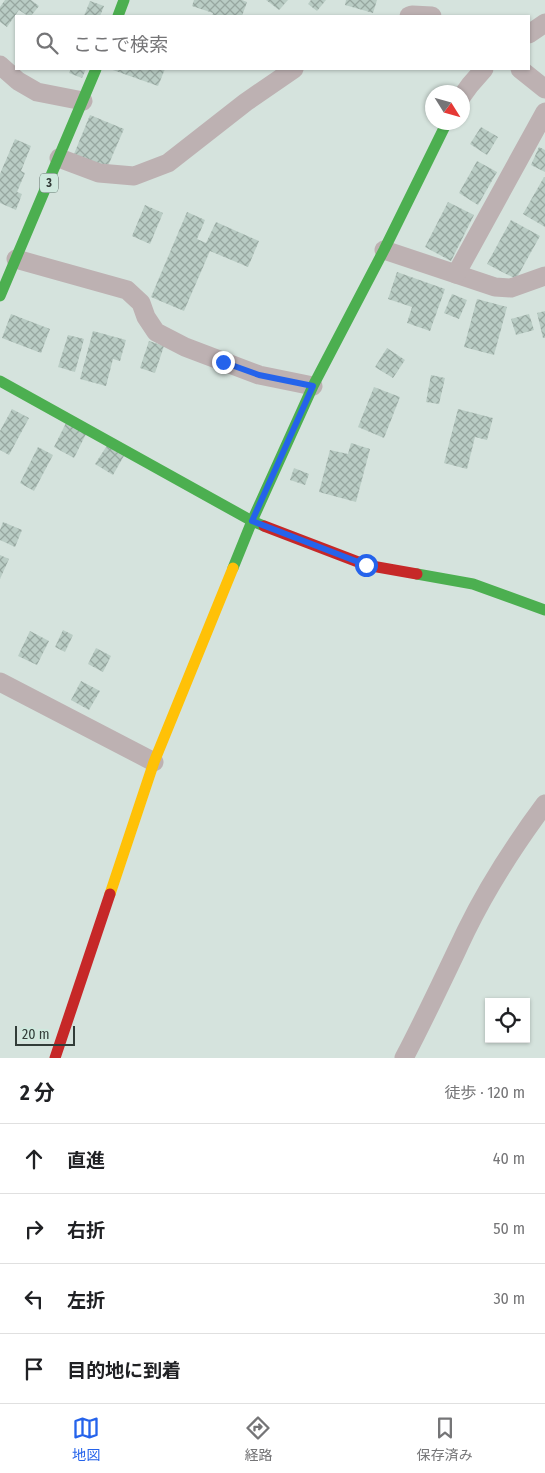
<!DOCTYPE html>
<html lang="ja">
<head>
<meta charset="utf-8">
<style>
	:root { --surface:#fff; --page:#f2f2f2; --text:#202124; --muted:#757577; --line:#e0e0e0; --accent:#2563eb }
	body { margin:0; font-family:"Fira Sans Condensed","Noto Sans JP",sans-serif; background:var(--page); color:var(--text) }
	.controls { position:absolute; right:15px; bottom:15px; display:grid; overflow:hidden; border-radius:0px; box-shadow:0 1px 4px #0004 }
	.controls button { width:45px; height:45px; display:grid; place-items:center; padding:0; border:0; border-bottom:1px solid var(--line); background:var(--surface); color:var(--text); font:25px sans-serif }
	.compass { position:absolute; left:425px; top:85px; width:45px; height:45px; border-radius:50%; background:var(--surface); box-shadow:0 1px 4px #0004; rotate:127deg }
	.scale { position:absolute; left:15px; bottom:12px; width:60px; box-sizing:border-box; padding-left:5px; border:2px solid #323c38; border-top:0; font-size:14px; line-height:18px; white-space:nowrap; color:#323c38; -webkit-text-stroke:4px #cfe9de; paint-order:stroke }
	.stop { position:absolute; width:15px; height:15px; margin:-11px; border:4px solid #2563eb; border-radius:50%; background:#fff }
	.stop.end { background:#2563eb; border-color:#fff; box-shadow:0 1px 5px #0008 }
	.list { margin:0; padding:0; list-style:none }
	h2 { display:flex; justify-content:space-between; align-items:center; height:65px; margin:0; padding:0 20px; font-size:21px }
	h2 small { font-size:16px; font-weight:400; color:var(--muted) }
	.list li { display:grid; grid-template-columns:32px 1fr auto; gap:15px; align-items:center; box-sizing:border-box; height:70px; padding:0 20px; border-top:1px solid var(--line) }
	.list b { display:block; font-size:19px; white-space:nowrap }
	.list em { font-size:16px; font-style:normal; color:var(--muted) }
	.icon { flex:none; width:28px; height:28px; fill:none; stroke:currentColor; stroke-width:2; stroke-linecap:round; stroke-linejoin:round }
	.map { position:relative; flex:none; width:545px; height:1058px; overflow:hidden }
	.search { position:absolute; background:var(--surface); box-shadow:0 1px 4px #0004; left:15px; right:15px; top:15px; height:55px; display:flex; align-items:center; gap:12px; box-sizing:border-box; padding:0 18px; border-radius:0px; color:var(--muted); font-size:19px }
	.sheet { height:345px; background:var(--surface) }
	nav { display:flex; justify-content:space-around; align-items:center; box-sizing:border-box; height:70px; border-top:1px solid var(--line); background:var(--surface); font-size:14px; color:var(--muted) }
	nav a { display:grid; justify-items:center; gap:2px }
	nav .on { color:var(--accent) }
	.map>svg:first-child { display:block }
	.building { fill:url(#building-cross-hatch) }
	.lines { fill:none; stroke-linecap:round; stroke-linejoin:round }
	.street { stroke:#bdb1b2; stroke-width:19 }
	.fast { stroke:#4caf50; stroke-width:11 }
	.slow { stroke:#ffc107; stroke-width:11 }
	.jam { stroke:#c62828; stroke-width:11 }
	.route { stroke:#2563eb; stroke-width:6 }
	.labels { text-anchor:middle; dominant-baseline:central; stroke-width:4; stroke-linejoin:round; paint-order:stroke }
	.shield { fill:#cfe9de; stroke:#61706a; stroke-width:1 }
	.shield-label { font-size:12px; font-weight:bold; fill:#323c38 }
</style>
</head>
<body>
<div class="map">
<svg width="545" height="1058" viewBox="0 0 545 1058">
	<defs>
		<pattern id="building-cross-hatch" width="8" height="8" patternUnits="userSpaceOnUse" patternTransform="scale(1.25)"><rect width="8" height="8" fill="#b9ccc4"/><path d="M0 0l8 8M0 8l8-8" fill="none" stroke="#97a7a0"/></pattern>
	</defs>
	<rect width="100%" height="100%" fill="#d5e3dd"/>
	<g class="building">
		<path d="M5,0H31L39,6L31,16H28L19,10L7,27L0,22V7Z"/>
		<path d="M194,0H242L247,2L242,16H212L213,13L192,6Z"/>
		<path d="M266,0H288L279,10Z"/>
		<path d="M311,0H326L317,11L308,4Z"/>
		<path d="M346,0H377L373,13L345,5Z"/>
		<path d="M90,1L104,6L100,16H84Z"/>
		<path d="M71,69H86L82,78L69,73Z"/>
		<path d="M110,69H165L158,86Z"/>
		<path d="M90,115L124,129L107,168L74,154Z"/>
		<path d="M481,127L498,137L487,155L470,144Z"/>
		<path d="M15,139L31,146L21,171L25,173L17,192L22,194L16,210L0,203V174Z"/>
		<path d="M539,147L545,150V172L531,165Z"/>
		<path d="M477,161L497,172L478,205L459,193Z"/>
		<path d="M544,177H545V227L523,214Z"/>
		<path d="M448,202L474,215L451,261L425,247Z"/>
		<path d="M145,205L163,213L150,244L132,236Z"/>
		<path d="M187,212L205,220L197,239L206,243L216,222L259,241L248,267L210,251L184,311L151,297Z"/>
		<path d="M511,220L540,236L516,279L487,264Z"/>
		<path d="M397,272L445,289L430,331L407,323L412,307L388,299Z"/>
		<path d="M452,294L467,300L459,319L444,313Z"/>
		<path d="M477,299L507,307L494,355L464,347Z"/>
		<path d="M545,311V338H543L537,313Z"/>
		<path d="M11,314L50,329L41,353L2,338Z"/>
		<path d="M529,314L534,330L516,335L511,319Z"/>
		<path d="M93,331L126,340L120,361L113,359L106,386L80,379Z"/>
		<path d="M68,335L84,339L75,372L58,367Z"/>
		<path d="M149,341L164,346L155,373L140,368Z"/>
		<path d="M387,348L405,360L393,378L375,367Z"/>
		<path d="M431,375L445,378L439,404L426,402Z"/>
		<path d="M374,387L400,397L384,438L358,427Z"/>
		<path d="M12,409L29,418L9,455L0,450V431Z"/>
		<path d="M458,409L493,418L487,440L475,437L467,469L444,463Z"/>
		<path d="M68,419L88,430L74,458L54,447Z"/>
		<path d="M351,443L370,449L356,502L319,492L330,450L348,454Z"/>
		<path d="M108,444L125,454L113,475L95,464Z"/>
		<path d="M38,447L53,455L34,491L20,483Z"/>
		<path d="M294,468L309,474L305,485L290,480Z"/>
		<path d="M3,522L22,530L15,547L0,540V530Z"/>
		<path d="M0,555L9,559L0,579Z"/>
		<path d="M63,630L73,635L65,652L55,647Z"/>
		<path d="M30,631L49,641L37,665L18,656Z"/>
		<path d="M96,648L111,656L103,672L88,664Z"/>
		<path d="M81,681L100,691L89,710L71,700Z"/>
	</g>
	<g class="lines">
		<g class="street">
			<path d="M409,16L412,15L432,16"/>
			<path d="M529,34L545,23"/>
			<path d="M0,65L18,81L37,92L83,101"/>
			<path d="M520,69L545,89"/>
			<path d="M462,96L470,85L484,69"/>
			<path d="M59,158L99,173L134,176L168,163L246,102L294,69"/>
			<path d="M384,250L495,287L511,288L545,276"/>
			<path d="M16,259L127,290L141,303L146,317L156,332L185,347L259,375L313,386"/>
			<path d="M456,274L545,112"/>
			<path d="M0,682L154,762"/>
			<path d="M404,1058C426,1016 446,973 466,931C488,886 516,843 545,804"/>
		</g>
		<g class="fast">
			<path d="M118,16L124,0"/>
			<path d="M0,296L96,69"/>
			<path d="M0,381L252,521L264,526"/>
			<path d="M233,568L252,521L313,386L384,250L447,122"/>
			<path d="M417,574L473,584L545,610"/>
		</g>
		<path class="slow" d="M110,894L154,762L233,568"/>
		<g class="jam">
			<path d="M264,526L366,565L417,574"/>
			<path d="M55,1058L110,894"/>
		</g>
	</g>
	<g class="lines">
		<path class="route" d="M223,362L259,375L313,386L252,521L366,565"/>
	</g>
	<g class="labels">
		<rect class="shield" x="40" y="173.5" width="18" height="19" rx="4"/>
		<g class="shield-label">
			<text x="49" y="183">3</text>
		</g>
	</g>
</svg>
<div class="controls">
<button><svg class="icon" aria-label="locate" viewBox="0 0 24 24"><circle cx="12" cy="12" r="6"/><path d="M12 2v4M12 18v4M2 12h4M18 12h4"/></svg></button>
</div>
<svg class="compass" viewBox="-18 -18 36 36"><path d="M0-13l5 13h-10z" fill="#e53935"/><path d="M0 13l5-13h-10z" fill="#757577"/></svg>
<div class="scale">20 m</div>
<div class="stop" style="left:366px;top:565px"></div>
<div class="stop end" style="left:223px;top:362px"></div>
<div class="search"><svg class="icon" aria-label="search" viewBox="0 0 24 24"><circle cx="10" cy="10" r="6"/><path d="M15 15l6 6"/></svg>ここで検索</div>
</div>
<section class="sheet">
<h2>2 分<small>徒歩 · 120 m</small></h2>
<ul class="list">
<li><svg class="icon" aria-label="ahead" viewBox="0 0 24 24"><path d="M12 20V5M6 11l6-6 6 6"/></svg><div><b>直進</b></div><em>40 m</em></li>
<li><svg class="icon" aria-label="right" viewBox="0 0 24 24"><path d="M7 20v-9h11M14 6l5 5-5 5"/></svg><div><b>右折</b></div><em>50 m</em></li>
<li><svg class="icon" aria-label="left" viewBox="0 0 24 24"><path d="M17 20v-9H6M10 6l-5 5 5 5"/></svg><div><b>左折</b></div><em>30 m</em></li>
<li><svg class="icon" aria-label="arrive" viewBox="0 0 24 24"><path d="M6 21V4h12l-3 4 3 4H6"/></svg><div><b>目的地に到着</b></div></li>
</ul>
</section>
<nav>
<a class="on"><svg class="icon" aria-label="map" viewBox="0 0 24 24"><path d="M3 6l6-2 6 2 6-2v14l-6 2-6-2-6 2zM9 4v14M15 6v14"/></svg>地図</a>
<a><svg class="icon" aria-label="directions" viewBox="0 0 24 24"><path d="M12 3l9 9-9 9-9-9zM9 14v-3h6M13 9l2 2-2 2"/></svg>経路</a>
<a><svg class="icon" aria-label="saved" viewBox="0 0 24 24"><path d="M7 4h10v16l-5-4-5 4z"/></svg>保存済み</a>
</nav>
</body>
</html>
